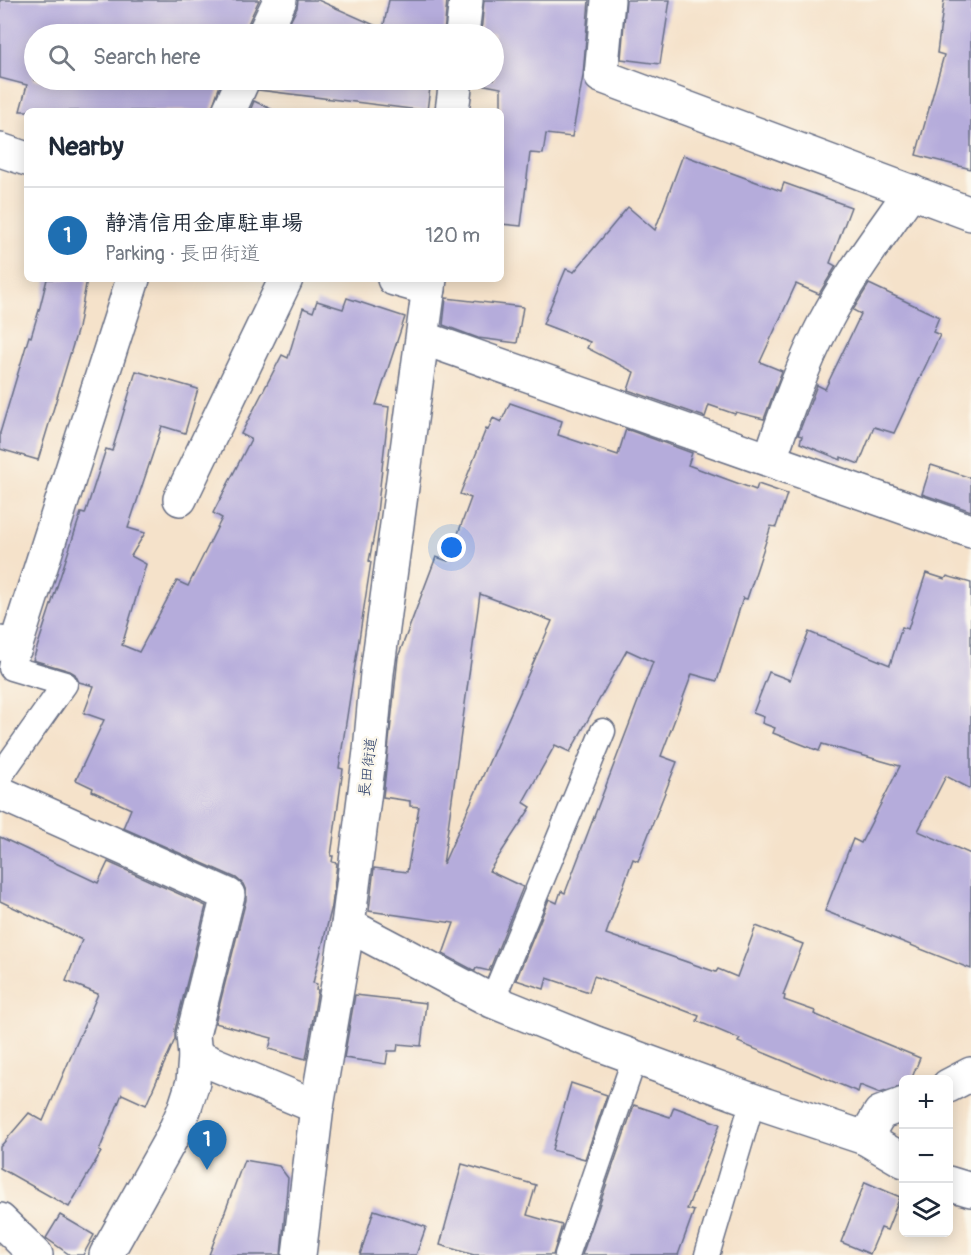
<!DOCTYPE html>
<html lang="en">
<head>
<meta charset="utf-8">
<style>
	:root { --surface:#fff; --page:#f2f2f3; --text:#1f2937; --muted:#747a83; --line:#e0e1e3; --accent:#1f6fb2 }
	body { margin:0; font-family:Pangolin,"Klee One",sans-serif; background:var(--page); color:var(--text) }
	.controls { position:absolute; right:18px; bottom:18px; display:grid; overflow:hidden; border-radius:9px; box-shadow:0 3px 15px #0003 }
	.controls button { width:54px; height:54px; display:grid; place-items:center; padding:0; border:0; border-bottom:2px solid var(--line); background:var(--surface); color:var(--text); font:30px sans-serif }
	.you { position:absolute; left:452px; top:548px; width:21px; height:21px; margin:-15px; border:4px solid #fff; border-radius:50%; background:#1a73e8; box-shadow:0 0 0 9px #1a73e833 }
	.badge { display:grid; place-items:center; width:39px; height:39px; border-radius:50%; background:var(--accent); color:#fff; font-size:20px; font-weight:700 }
	.pin { position:absolute; translate:-50% -50px; filter:drop-shadow(0 2px 3px #0008) }
	.pin::after { content:''; position:absolute; top:32px; width:21px; height:18px; background:inherit; clip-path:polygon(0 0,100% 0,50% 100%) }
	.list { margin:0; padding:0; list-style:none }
	h2 { display:flex; justify-content:space-between; align-items:center; height:78px; margin:0; padding:0 24px; font-size:26px }
	h2 small { font-size:20px; font-weight:400; color:var(--muted) }
	.list li { display:grid; grid-template-columns:39px 1fr auto; gap:18px; align-items:center; box-sizing:border-box; height:96px; padding:0 24px; border-top:2px solid var(--line) }
	.list b { display:block; font-size:22px; white-space:nowrap }
	.list p { margin:0; font-size:20px; white-space:nowrap; color:var(--muted) }
	.list em { font-size:20px; font-style:normal; color:var(--muted) }
	.icon { flex:none; width:33px; height:33px; fill:none; stroke:currentColor; stroke-width:2; stroke-linecap:round; stroke-linejoin:round }
	.map { position:relative; flex:none; width:971px; height:1255px; overflow:hidden }
	.search { position:absolute; background:var(--surface); box-shadow:0 3px 15px #0003; left:24px; top:24px; width:480px; height:66px; display:flex; align-items:center; gap:15px; box-sizing:border-box; padding:0 21px; border-radius:33px; color:var(--muted); font-size:22px }
	.panel { position:absolute; background:var(--surface); box-shadow:0 3px 15px #0003; left:24px; top:108px; width:480px; height:174px; border-radius:9px }
	.map>svg:first-child { display:block }
	.building { fill:#b5acdb; fill-rule:evenodd }
	.lines { fill:none; stroke-linecap:round; stroke-linejoin:round }
	.service-casing { stroke:#676e84; stroke-width:27 }
	.minor-casing { stroke:#676e84; stroke-width:36 }
	.secondary-casing { stroke:#676e84; stroke-width:36 }
	.service { stroke:#fff; stroke-width:24 }
	.minor { stroke:#fff; stroke-width:33 }
	.secondary { stroke:#fff; stroke-width:33 }
	.labels { text-anchor:middle; dominant-baseline:central; stroke-width:5; stroke-linejoin:round; paint-order:stroke }
	.street-label { font-size:15px; fill:#1b2f5e; stroke:#fbf7ec }
</style>
</head>
<body>
<div class="map">
<svg width="971" height="1255" viewBox="0 0 971 1255">
	<rect width="100%" height="100%" fill="#fbf7ec"/>
	<filter id="ink" filterUnits="userSpaceOnUse"><feTurbulence type="fractalNoise" baseFrequency=".0167" numOctaves="2"/><feDisplacementMap in="SourceGraphic" scale="12" xChannelSelector="R" yChannelSelector="G"/><feConvolveMatrix kernelMatrix="1 2 1 2 8 2 1 2 1" color-interpolation-filters="sRGB"/></filter>
	<filter id="wash" filterUnits="userSpaceOnUse"><feTurbulence type="fractalNoise" baseFrequency=".008" numOctaves="4" result="noise"/><feDisplacementMap in="SourceGraphic" scale="24" xChannelSelector="R" yChannelSelector="G"/><feGaussianBlur stdDeviation="1.35" result="paint"/><feColorMatrix in="noise" values="0 0 0 0 0 0 0 0 0 0 0 0 0 0 0 0 0 1.4 0 .05"/><feComposite in="paint" operator="in"/></filter>
	<g filter="url(#wash)">
		<rect width="100%" height="100%" fill="#f5e2ca"/>
		<g id="blocks">
			<g class="building">
				<path d="M0,0H259L247,26L245,34H34V80H223L220,85L218,84L220,85L211,111H20L27,85L0,78Z"/>
				<path d="M298,0H318L383,29L389,0H447L444,34H284L297,8Z"/>
				<path d="M484,0H589L583,76L572,137L546,134L543,154L530,153L521,226L501,224V88L475,83L474,80H494V34H481Z"/>
				<path d="M626,0H670L660,64L621,59Z"/>
				<path d="M944,0H971V169L916,155L944,55L937,53Z"/>
				<path d="M262,80H431L427,111L259,90Z"/>
				<path d="M254,101L275,111H250Z"/>
				<path d="M683,155L781,191L784,183L851,207L830,263L836,266L819,294L796,284L760,362L782,371L764,419L736,412L735,414L709,405L705,417L628,390L634,372L587,348L590,342L543,324L566,269L574,272L628,207L655,230Z"/>
				<path d="M47,279H87L78,328L38,460L0,449V433L29,336L31,337L40,307Z"/>
				<path d="M869,284L939,317L933,332L940,335L894,433L874,427L859,464L841,457V460L800,443L802,436L798,435L817,385L825,389L861,314L853,310Z"/>
				<path d="M347,298L405,317L376,405L389,407L375,530L369,561L371,562L339,768L343,769L331,856H333L332,862L337,863L332,906L313,983L317,984L316,990H318L306,1059L269,1049L272,1038L215,1023L246,900V891L243,884L236,878L123,828L131,809L92,791L93,788L76,780L104,720L84,713L94,686L79,682L75,674L70,671L33,660L81,513L85,514L106,449L112,451L136,371L198,389L185,433L162,426L128,528L145,533L131,556L146,564L122,645L139,652L177,581L188,586L222,518L213,513L251,439L241,434L282,355L288,358L303,308L313,312L317,301L343,309Z"/>
				<path d="M446,298L523,307L517,343L478,338L443,325Z"/>
				<path d="M510,403L562,421L558,435L618,455L626,429L692,453L688,465L756,490L758,484L787,494L776,527L771,526L747,599L743,598L717,681L692,674L661,756L677,762L638,861L633,859L606,934L716,972L718,969L737,977L756,926L803,944L783,995L785,996L784,1000L815,1011L814,1014L920,1058L911,1080H903V1086L880,1093L860,1085L858,1092L738,1042L740,1039L697,1021L699,1016L594,976L589,992L547,978L544,989L516,980L549,899L557,903L561,891L565,893L653,662L627,650L570,752L555,745L523,802L531,807L489,871L523,887L489,971L476,968L475,971L443,954L454,923L369,911L374,868L407,872L419,807L410,806V801L383,797L398,657L436,557L448,561L471,498L460,494L486,429L488,430L493,418L501,422ZM480,594L552,621L443,865Z"/>
				<path d="M931,465L971,478V511L922,494Z"/>
				<path d="M926,573L945,579L947,576L971,583V789L946,776L918,831L971,854V969L825,911L853,839L861,843L900,766L822,744L819,751L773,733L775,728L762,723L764,717L753,713L769,672L790,680L809,632L890,665L902,627L908,629Z"/>
				<path d="M0,837L98,883L108,862L206,906L175,1030V1039L146,1105L122,1094L99,1151L101,1152L69,1207L0,1168V1147L29,1113L43,1121L98,994L66,981L82,940L0,901Z"/>
				<path d="M355,995L426,1003L421,1046L398,1044L397,1051H388L386,1064L344,1058Z"/>
				<path d="M571,1083L607,1095L585,1159L552,1150Z"/>
				<path d="M634,1105L670,1117L674,1107L720,1124L687,1209L694,1211L678,1255H582Z"/>
				<path d="M244,1160L279,1166L288,1178L281,1255H209Z"/>
				<path d="M462,1164L536,1185L527,1215L562,1225L553,1255H474L440,1245Z"/>
				<path d="M865,1182L900,1197L887,1230L881,1228L870,1254L841,1242Z"/>
				<path d="M374,1210L426,1227L416,1255H360Z"/>
				<path d="M60,1215L94,1235L83,1255H70L46,1238Z"/>
			</g>
		</g>
	</g>
	<g filter="url(#ink)">
		<use href="#blocks" fill-opacity="0" stroke="#676e84" stroke-width="1.5"/>
		<g class="lines">
			<g class="service-casing">
				<g id="service">
					<path d="M0,776L65,684L11,668L15,648"/>
					<path d="M492,1001L603,731"/>
					<path d="M567,1255L635,1057"/>
					<path d="M707,1255L753,1100"/>
				</g>
			</g>
			<g class="minor-casing">
				<g id="minor">
					<path d="M608,0L601,76L971,214"/>
					<path d="M264,34L280,0"/>
					<path d="M229,111L243,80"/>
					<path d="M0,150L27,159"/>
					<path d="M394,279L429,289"/>
					<path d="M423,338L971,531"/>
					<path d="M770,459C786,412 802,366 825,322C849,276 881,234 911,191"/>
					<path d="M180,499L286,279"/>
					<path d="M0,643L15,648L133,279"/>
					<path d="M0,793L228,895L193,1035L195,1056L193,1082L184,1110L172,1137L106,1255"/>
					<path d="M348,925L492,1001L596,1043L766,1105L865,1138L904,1161"/>
					<path d="M195,1056L317,1107"/>
					<path d="M948,1086L971,1074"/>
					<path d="M865,1138L880,1113L904,1104"/>
					<path d="M948,1183L971,1190"/>
					<path d="M0,1220L36,1255"/>
				</g>
			</g>
			<g class="secondary-casing">
				<g id="secondary">
					<path d="M462,34L466,0"/>
					<path d="M452,111L456,80"/>
					<path d="M299,1255L317,1107L348,925L370,751L377,673L430,279"/>
				</g>
			</g>
			<use href="#service" class="service"/>
			<use href="#minor" class="minor"/>
			<use href="#secondary" class="secondary"/>
		</g>
	</g>
	<g class="labels">
		<g class="street-label">
			<text transform="translate(368 767) rotate(-83)">長田街道</text>
		</g>
	</g>
</svg>
<div class="controls">
<button>+</button>
<button>−</button>
<button><svg class="icon" aria-label="layers" viewBox="0 0 24 24"><path d="M12 4l9 5-9 5-9-5zM3 14l9 5 9-5"/></svg></button>
</div>
<div class="you"></div>
<div class="pin badge" style="left:207px;top:1170px">1</div>
<div class="search"><svg class="icon" aria-label="search" viewBox="0 0 24 24"><circle cx="10" cy="10" r="6"/><path d="M15 15l6 6"/></svg>Search here</div>
<section class="panel">
<h2>Nearby<small></small></h2>
<ul class="list">
<li><span class="badge">1</span><div><b>静清信用金庫駐車場</b><p>Parking · 長田街道</p></div><em>120 m</em></li>
</ul>
</section>
</div>
</body>
</html>
